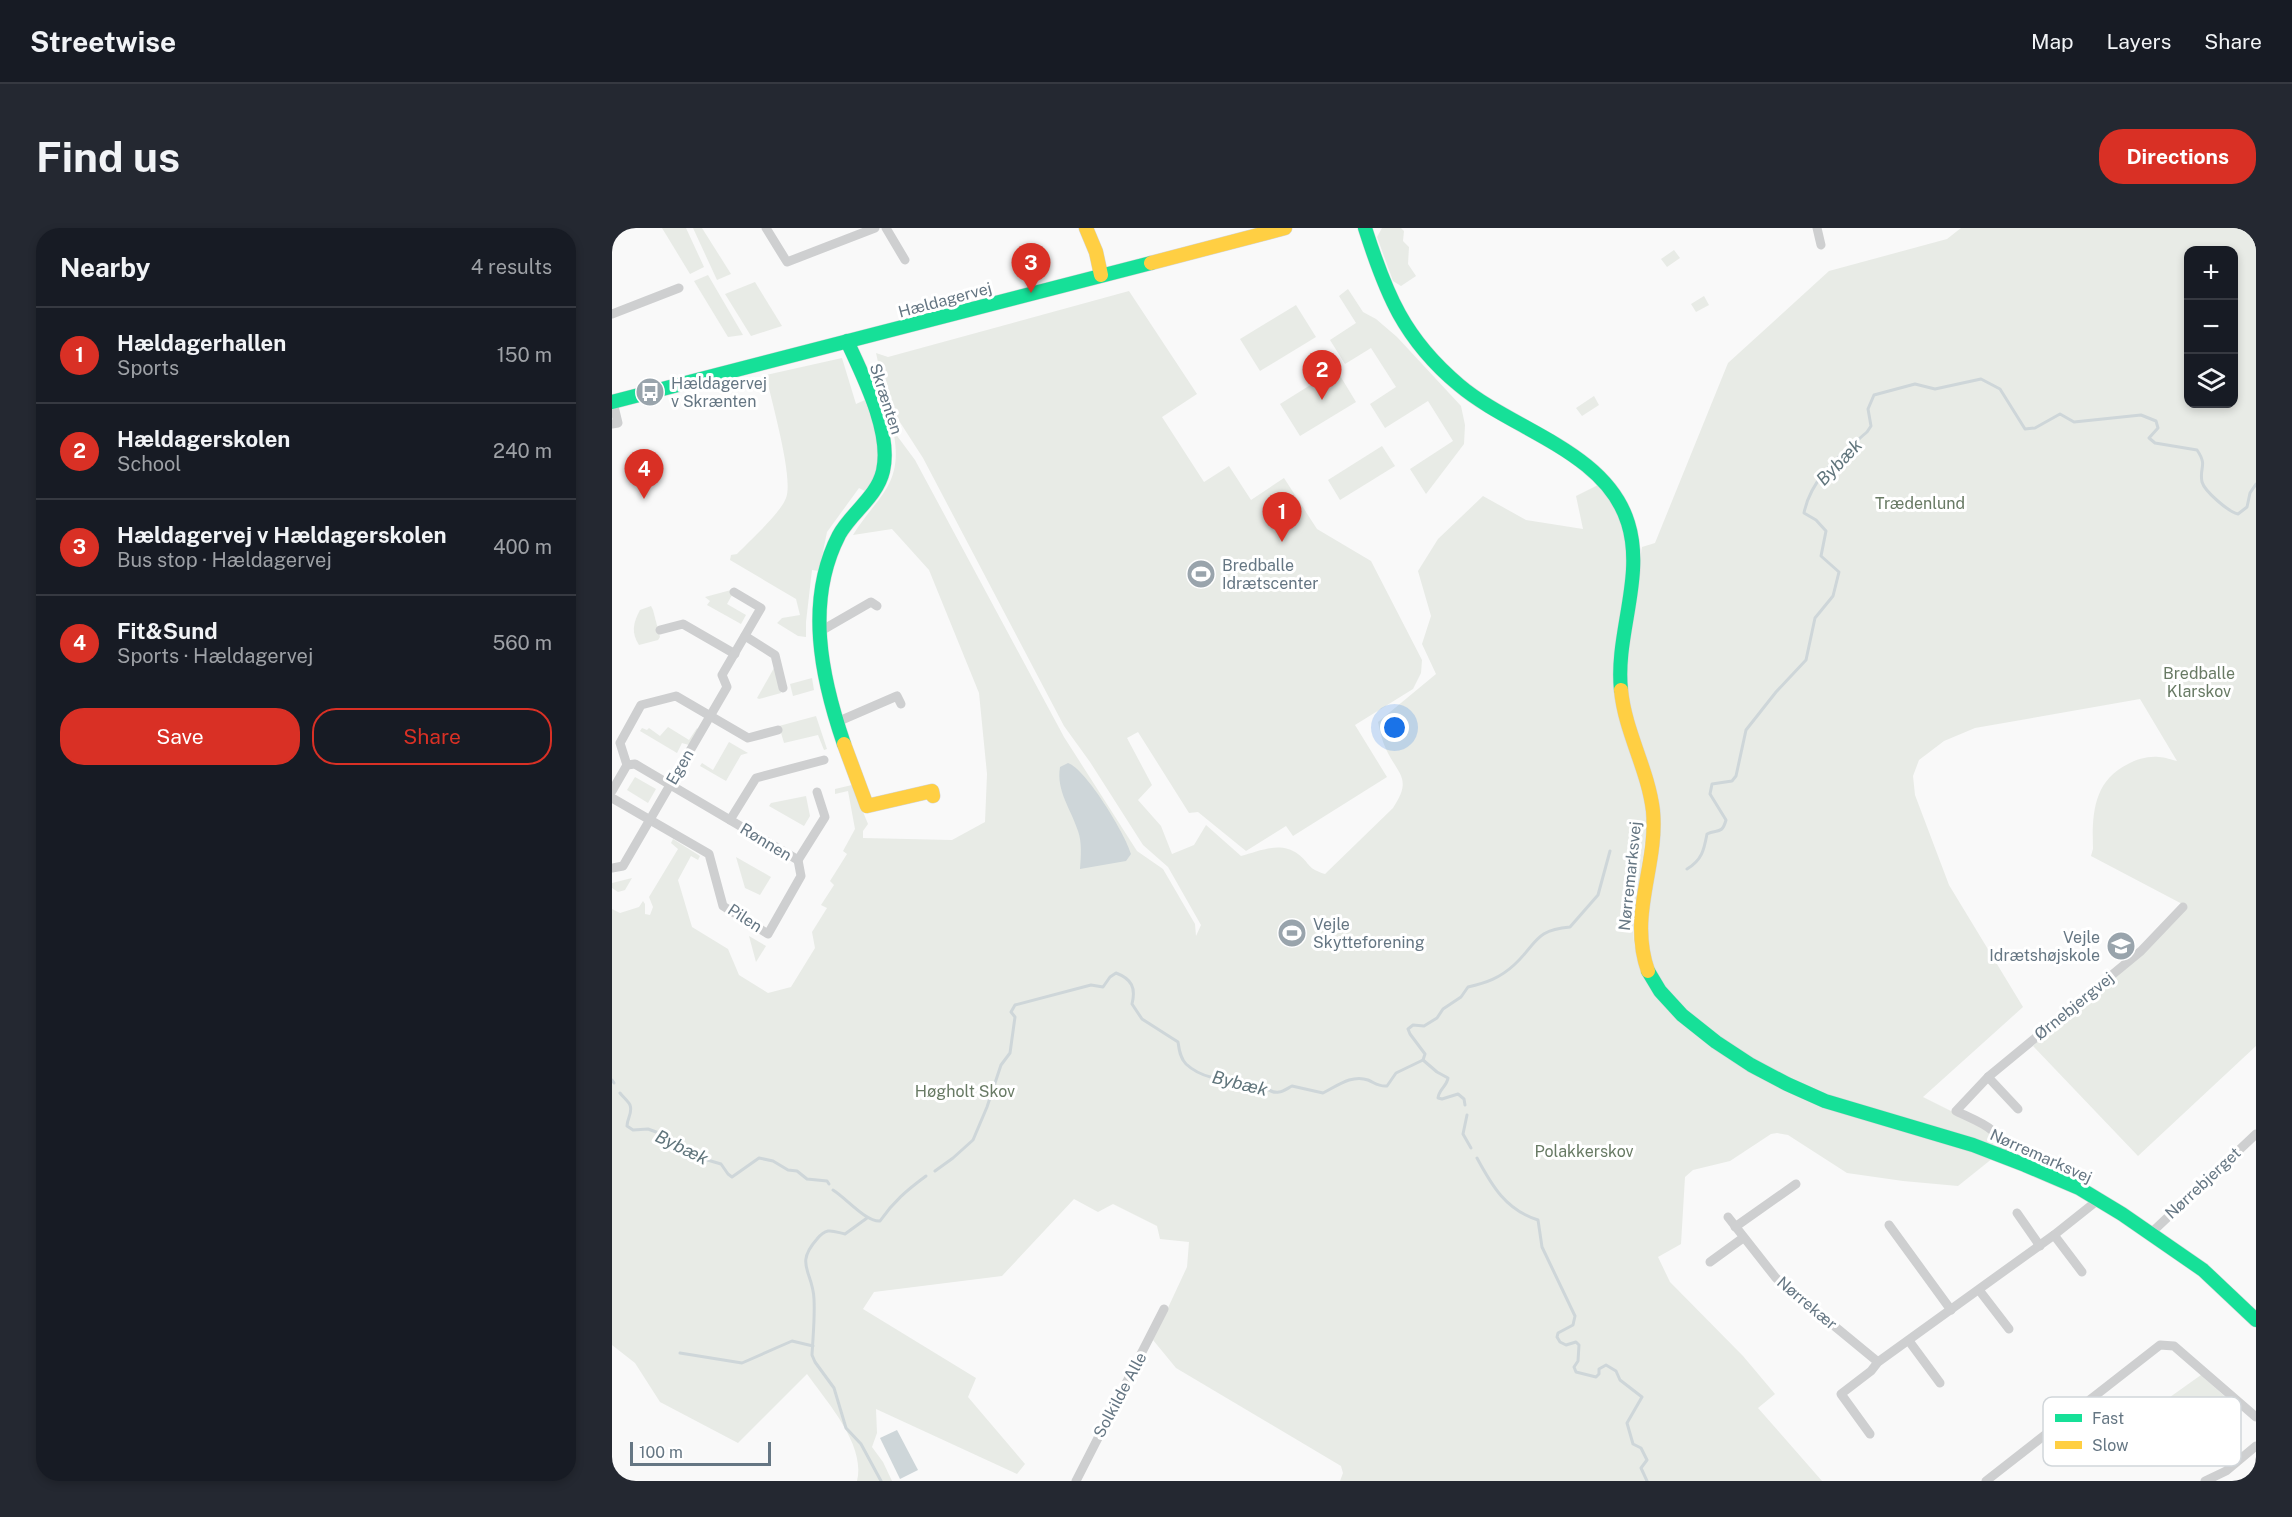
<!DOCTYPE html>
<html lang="en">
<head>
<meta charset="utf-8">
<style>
	:root { --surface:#171b24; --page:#242831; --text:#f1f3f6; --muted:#9ea1a6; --line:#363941; --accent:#d93025 }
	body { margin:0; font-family:"Public Sans",sans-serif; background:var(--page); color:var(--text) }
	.controls { position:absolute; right:18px; top:18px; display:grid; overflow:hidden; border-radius:12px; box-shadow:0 3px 9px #0003 }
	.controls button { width:54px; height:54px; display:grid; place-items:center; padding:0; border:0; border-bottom:2px solid var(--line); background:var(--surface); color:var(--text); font:30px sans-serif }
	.scale { position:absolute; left:18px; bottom:15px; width:141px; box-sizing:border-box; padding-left:6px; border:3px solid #657683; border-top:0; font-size:16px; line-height:21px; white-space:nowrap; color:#657683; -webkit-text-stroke:4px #fff; paint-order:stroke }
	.you { position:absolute; left:783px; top:500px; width:21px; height:21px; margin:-15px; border:4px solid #fff; border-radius:50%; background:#1a73e8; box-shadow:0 0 0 9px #1a73e833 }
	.badge { display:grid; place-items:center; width:39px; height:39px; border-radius:50%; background:var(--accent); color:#fff; font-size:20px; font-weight:700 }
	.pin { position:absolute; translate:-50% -50px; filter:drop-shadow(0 2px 3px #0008) }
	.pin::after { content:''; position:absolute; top:32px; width:21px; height:18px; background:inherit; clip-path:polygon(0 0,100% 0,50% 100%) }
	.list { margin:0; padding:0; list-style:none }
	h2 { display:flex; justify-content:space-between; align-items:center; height:78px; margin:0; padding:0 24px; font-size:26px }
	h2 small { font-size:20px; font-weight:400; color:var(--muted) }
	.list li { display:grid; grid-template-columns:39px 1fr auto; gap:18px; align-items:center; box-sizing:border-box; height:96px; padding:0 24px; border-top:2px solid var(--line) }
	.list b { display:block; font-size:22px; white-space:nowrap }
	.list p { margin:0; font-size:20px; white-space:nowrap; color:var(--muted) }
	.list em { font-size:20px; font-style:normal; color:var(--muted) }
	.actions { display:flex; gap:12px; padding:18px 24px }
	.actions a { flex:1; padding:14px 0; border:2px solid var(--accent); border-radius:24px; text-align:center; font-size:21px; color:var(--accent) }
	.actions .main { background:var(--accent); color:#fff }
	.icon { flex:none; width:33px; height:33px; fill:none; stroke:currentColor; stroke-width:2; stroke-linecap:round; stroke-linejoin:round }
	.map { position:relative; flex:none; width:1644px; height:1253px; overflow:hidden; border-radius:24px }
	header { display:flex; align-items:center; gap:36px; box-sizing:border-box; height:84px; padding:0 30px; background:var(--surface); border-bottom:2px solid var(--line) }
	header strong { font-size:28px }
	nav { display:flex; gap:33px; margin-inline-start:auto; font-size:21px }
	.intro { display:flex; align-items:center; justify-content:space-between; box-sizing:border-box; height:144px; padding:0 36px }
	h1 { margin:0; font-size:42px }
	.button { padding:15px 27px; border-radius:24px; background:var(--accent); color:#fff; font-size:21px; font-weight:700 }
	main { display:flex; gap:36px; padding:0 36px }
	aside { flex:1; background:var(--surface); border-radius:24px; box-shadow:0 3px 9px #0003 }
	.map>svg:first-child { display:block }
	.green { fill:#e8ebe6; fill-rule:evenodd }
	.water { fill:#ced6d9 }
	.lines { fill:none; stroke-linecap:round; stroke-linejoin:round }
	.stream { stroke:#ced6d9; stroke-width:3 }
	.fast-casing { stroke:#d5d6d7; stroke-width:15 }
	.slow-casing { stroke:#d5d6d7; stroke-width:15 }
	.street { stroke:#cecfd0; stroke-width:9 }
	.fast { stroke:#16e098; stroke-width:14 }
	.slow { stroke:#ffcf43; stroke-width:14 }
	.labels { text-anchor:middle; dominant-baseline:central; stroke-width:6; stroke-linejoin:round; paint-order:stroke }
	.street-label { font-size:16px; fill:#657683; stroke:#fff }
	.poi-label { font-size:16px; fill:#657683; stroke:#fff; text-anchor:start }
	.park-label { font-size:16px; fill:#687a64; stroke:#fff }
	.water-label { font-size:18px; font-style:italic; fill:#60757c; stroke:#fff }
	.key { fill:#fff; stroke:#d1d6da; stroke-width:1.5 }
	.key-label { font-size:16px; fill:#657683 }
</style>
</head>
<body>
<header>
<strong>Streetwise</strong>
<nav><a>Map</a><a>Layers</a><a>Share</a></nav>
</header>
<div class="intro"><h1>Find us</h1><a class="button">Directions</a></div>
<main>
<aside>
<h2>Nearby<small>4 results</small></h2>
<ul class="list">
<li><span class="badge">1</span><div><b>Hældagerhallen</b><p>Sports</p></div><em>150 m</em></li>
<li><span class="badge">2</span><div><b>Hældagerskolen</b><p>School</p></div><em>240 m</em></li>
<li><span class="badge">3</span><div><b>Hældagervej v Hældagerskolen</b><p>Bus stop · Hældagervej</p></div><em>400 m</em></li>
<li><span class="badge">4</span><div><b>Fit&amp;Sund</b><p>Sports · Hældagervej</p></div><em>560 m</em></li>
</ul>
<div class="actions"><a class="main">Save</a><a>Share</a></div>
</aside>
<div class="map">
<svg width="1644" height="1253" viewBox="0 0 1644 1253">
	<rect width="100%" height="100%" fill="#f9f9f9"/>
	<g class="green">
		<path d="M50,0H74L92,39L78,46Z"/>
		<path d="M81,0H90L119,46L105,52Z"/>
		<path d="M770,0H789L792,3L791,13L797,19L796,36L804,48L789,58L781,53L765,9Z"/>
		<path d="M1349,0H1644V818L1526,928L1421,818L1574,678L1479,628L1481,621C1480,587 1481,553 1516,536C1525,531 1536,528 1547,529C1553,529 1560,532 1565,533L1528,471L1363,500L1332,513L1307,532L1301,548L1303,567L1337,657L1411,779L1311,869L1375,901L1382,918L1208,866L1127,825L1062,773L1038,739L1032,708L1044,622L1020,497L1012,435L1030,319L1043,315L1116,135L1217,43L1335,11ZM1576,22H1622V176H1576Z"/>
		<path d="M1062,22L1068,30L1055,39L1049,31Z"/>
		<path d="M96,47L131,107L116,109L82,53Z"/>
		<path d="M143,54L170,98L139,108L113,66Z"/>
		<path d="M736,61L751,84L764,91L785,109L849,178L853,197L852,216L814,266L798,241L841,213L816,173L773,200L758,176L784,159L759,120L733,136L718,112L744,95L727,68Z"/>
		<path d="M517,63L585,166L550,189L592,254L617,238L639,272L672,250L705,301L759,333L810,432L809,445L801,461L743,497L775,549L681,608L674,598L634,623L586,584L577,585L526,504L515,510L540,557L526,572L549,598L560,626L582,617L594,597L629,628C647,623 668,613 686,626C699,636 694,640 713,646L781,580C801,550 786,547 774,521C770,513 768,503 766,494L824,446L810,416L819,388L806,343L826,311L871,268L914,292L971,301L964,268L986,257L1008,286L1018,317L1003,439L1035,573V599L1021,702L1022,715L1028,741L1036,755L1055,778L1227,883L1381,930L1346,958L1291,953L1235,945L1176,907L1165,905L1159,906L1118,933L1081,942L1073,949L1069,1016L1046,1029L1058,1054L1131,1128L1163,1166L1146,1180L1210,1253H728L731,1245L729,1238L564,1140L541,1112L575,1039L577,1014L548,1011L545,998L501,976L486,984L462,971L390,1048L262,1064L251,1081L364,1150L356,1169L413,1236L405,1246L264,1181L265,1205L260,1219L271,1234L280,1253H245C254,1217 215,1174 195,1146L126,1215L48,1174L23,1135L0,1117V681L8,685L27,679L31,673L33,676V686L38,687L41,679L37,669L66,621L59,615L61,611L88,628L86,632L79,628L66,652L80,699L116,721L127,747L156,765L179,759L203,720L200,704L215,680L209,677L222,657L218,653L235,626L231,623L243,601L236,563L223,566V561L240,557L256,596L251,603V610L340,612L373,594L375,546L367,465L317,342L280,301L241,307C265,268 291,258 282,207H275L273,195L280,201L303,232L452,509L525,623L551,641L583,696L584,708L589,697L556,639L531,617L478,534L452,498L311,230L275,174L264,125L276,129Z"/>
		<path d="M1092,68L1097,77L1084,84L1079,76Z"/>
		<path d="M684,77L704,109L648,143L628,111Z"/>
		<path d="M230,130L244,176L253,172C261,195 272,222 264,247C262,253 257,258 253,263L247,260L215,304L207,343L200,342L194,394V409L186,408L165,395L170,390L188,387L184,371L118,332L119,327L125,326C138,312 168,286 174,270C182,250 159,172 154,147Z"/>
		<path d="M724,141L744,174L688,208L668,176Z"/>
		<path d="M982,168L987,177L970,188L964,180Z"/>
		<path d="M770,218L783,238L728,272L716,252Z"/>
		<path d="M119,362L120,367L115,376L134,387L129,396L95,377L98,373L93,369Z"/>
		<path d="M39,378L41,382L48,409L46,412L27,417C19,405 21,395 28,382Z"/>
		<path d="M162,440L169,465L147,471L145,470Z"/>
		<path d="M200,450L202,462L181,468L178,456Z"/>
		<path d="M204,488L215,521L212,522L206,507L172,515L167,498Z"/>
		<path d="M56,499L77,512L85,500L86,501L77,517L70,515L65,525L28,503L30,500L35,502L37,500L48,508Z"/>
		<path d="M117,514L136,525L129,527L114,553L88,538L90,535L101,542Z"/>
		<path d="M23,549L44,561L36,575L15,562Z"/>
		<path d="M194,568L198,588L192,598L157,578L159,575Z"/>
		<path d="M124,629L159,649L148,667L133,660Z"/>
		<path d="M20,650L13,662L6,664L0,660V655Z"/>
		<path d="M137,708L154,718L144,734Z"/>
		<path d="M1589,1147L1629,1183L1580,1217L1551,1174Z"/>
	</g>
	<g class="water">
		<path d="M456,535C474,541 514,607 519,626L514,633L468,641C469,628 470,614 466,603C459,581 444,563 448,539Z"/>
		<path d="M285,1202L306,1242L288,1251L268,1210Z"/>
	</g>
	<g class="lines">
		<g class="stream">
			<path d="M1075,641C1090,632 1092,622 1095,606C1105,601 1110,607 1114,592L1098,566L1100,556L1120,553L1124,548L1134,502L1164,464L1194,432L1203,390L1221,368L1227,344L1209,328L1214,303L1204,292L1192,285C1199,249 1229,227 1255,204L1259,198L1256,181L1262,167L1303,156L1323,161L1369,151L1388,161L1413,201L1423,200L1448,186L1462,194L1529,187L1544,193L1546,200L1537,210L1543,215L1585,222C1596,238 1587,239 1590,254C1593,264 1617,284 1626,286L1635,279L1638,265L1644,256"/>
			<path d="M811,832L825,844L836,850C835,858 827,861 826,870L830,871L846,866L852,871L853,877"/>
			<path d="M0,852L2,855"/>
			<path d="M8,865C11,869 16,873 18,877C21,885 15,890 15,898L21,902L36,901L55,908L65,918L86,924L92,931L109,936L116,946L120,949L147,930L161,933L176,942L185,943L195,951L215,953L217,956"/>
			<path d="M855,887L851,906L859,920"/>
			<path d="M865,930C880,958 894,982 926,992L930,1019L963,1088L961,1097L946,1105L945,1109L948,1114L954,1117L964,1114L967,1117L966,1133L962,1139L964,1144L984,1149L987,1146V1141L994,1137L1004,1143L1008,1152L1030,1169L1015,1195L1021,1216L1029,1220L1035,1232L1029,1240L1035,1253"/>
			<path d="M323,943L341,930L361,912L375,879L389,837L398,825L403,789L399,784L403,777L479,757L491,759L498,749L504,745C520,751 524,760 520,776L530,791L566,814C567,821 568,830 574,836C593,854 622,852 646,856C654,858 658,866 667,864C671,864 676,860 680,858L711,865C725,858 740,846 756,852C763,855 767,859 775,858L784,845L811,832L813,826L798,806L796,801L801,797L812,798L825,790L831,781L849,769L856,759C874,755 888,750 902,737C925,716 922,702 958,699L986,667L998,623"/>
			<path d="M221,962C234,970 254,994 268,993C281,974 295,962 314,948"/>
			<path d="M255,990L233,1006C220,1003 215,999 205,1011C182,1037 201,1043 202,1071C203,1089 201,1108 200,1127L203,1134L222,1160L234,1200L249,1216L269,1253"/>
			<path d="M68,1125L130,1135L180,1113L201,1118"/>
		</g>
		<g class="fast-casing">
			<g id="fast">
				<path d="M753,0C774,66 792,111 847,157C900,202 994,223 1016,295C1033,349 1003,407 1009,462"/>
				<path d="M0,174L539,35"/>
				<path d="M232,516C209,449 193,373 227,307C239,285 265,269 271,243C280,204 251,148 235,113"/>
				<path d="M1036,743L1048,763L1070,787L1104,814L1139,837L1175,856L1213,873L1361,917L1413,937L1467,960L1510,986L1591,1042L1644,1092"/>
			</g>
		</g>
		<g class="slow-casing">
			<g id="slow">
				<path d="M474,0L484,24L489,47"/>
				<path d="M539,35L673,0"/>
				<path d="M1009,462C1013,504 1036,541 1041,583C1046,639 1016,686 1036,743"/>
				<path d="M232,516L255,578L320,563L321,568"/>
			</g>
		</g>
		<g class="street">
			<path d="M154,0L175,34L263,0"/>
			<path d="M274,0L293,32"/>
			<path d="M1205,0L1209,17"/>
			<path d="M0,86L67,60"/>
			<path d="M0,196L6,195L1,174"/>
			<path d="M48,402L71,396L123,426"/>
			<path d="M207,404L259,374L265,378"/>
			<path d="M133,408L163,427L171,460"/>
			<path d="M225,494L285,468L289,476"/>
			<path d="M15,537L8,515L29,477L64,468L136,510L166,502"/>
			<path d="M0,563L15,537L23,536L186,632"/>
			<path d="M0,570L97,626L111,678L156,706L189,648L186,632"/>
			<path d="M118,592L144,550L212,532"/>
			<path d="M186,632L213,589L205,564"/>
			<path d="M0,640L11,638L115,459L110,447L149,380L122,364"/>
			<path d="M1376,849L1406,881"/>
			<path d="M1394,928C1387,898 1368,895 1344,883L1376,849L1529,723L1571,679"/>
			<path d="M1405,985L1428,1018"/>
			<path d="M1116,989L1164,1050L1266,1134"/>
			<path d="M1277,997L1339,1082"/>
			<path d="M1123,999L1184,956"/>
			<path d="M1539,1005L1644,906"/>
			<path d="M1442,1007L1470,1044"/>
			<path d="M1098,1034L1131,1010"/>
			<path d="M1367,1062L1397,1101"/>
			<path d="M1297,1113L1328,1155"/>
			<path d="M1258,1206L1229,1166L1259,1143L1266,1134L1442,1007L1486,972"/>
			<path d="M464,1253L552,1081"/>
			<path d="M1374,1253L1548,1117L1562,1118L1644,1189"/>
			<path d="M1593,1253L1614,1243L1644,1218"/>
		</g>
		<use href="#fast" class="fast"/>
		<use href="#slow" class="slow"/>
	</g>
	<defs>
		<g id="bus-disc" transform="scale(1.5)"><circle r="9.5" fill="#99a4ac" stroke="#fff"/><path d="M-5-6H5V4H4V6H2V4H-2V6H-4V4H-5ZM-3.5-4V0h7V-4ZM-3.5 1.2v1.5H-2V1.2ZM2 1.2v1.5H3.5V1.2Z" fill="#fff"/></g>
		<g id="stadium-disc" transform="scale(1.5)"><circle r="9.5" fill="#99a4ac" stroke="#fff"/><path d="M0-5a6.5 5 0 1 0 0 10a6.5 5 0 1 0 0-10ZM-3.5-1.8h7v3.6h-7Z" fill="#fff"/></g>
		<g id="university-disc" transform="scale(1.5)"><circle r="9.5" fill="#99a4ac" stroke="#fff"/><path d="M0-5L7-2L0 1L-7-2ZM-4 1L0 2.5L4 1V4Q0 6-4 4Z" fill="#fff"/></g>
	</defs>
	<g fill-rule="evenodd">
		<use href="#bus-disc" x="38" y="164"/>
		<use href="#stadium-disc" x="589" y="346"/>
		<use href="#stadium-disc" x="680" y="705"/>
		<use href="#university-disc" x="1509" y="718"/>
	</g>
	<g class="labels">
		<g class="street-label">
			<text transform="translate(333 72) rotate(-15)">Hældagervej</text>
			<text transform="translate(274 171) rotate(72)">Skrænten</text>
			<text transform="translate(68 539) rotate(-60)">Egen</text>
			<text transform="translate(154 614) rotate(31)">Rønnen</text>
			<text transform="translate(1018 648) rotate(-84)">Nørremarksvej</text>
			<text transform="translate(133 690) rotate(33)">Pilen</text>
			<text transform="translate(1462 778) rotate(-39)">Ørnebjergvej</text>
			<text transform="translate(1429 928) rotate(24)">Nørremarksvej</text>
			<text transform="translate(1591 955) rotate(-43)">Nørrebjerget</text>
			<text transform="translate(1195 1075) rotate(40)">Nørrekær</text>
			<text transform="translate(508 1167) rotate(-62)">Solkilde Alle</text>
		</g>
		<g class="poi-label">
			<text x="59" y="155">Hældagervej<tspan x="59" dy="18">v Skrænten</tspan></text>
			<text x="610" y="337">Bredballe<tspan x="610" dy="18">Idrætscenter</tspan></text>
			<text x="701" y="696">Vejle<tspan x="701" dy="18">Skytteforening</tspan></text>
			<text x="1488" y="709" text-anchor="end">Vejle<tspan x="1488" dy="18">Idrætshøjskole</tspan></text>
		</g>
		<g class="park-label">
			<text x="1308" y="275">Trædenlund</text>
			<text x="1587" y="445">Bredballe<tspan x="1587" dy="18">Klarskov</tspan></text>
			<text x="353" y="863">Høgholt Skov</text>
			<text x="972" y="923">Polakkerskov</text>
		</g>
		<g class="water-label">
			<text transform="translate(1227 234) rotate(-46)">Bybæk</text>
			<text transform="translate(628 855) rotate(14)">Bybæk</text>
			<text transform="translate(70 919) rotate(26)">Bybæk</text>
		</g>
	</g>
	<rect x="1431" y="1169" width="198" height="69" rx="9" class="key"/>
	<rect x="1443" y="1186" width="27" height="8" fill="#16e098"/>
	<rect x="1443" y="1213" width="27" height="8" fill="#ffcf43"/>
	<g class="key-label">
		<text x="1480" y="1196">Fast</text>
		<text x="1480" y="1223">Slow</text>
	</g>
</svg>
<div class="controls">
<button>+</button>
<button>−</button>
<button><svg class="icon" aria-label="layers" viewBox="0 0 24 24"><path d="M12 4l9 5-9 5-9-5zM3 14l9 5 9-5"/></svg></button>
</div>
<div class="scale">100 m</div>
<div class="you"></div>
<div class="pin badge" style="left:670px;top:314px">1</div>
<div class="pin badge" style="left:710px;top:172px">2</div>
<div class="pin badge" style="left:419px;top:65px">3</div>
<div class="pin badge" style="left:32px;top:271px">4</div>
</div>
</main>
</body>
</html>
